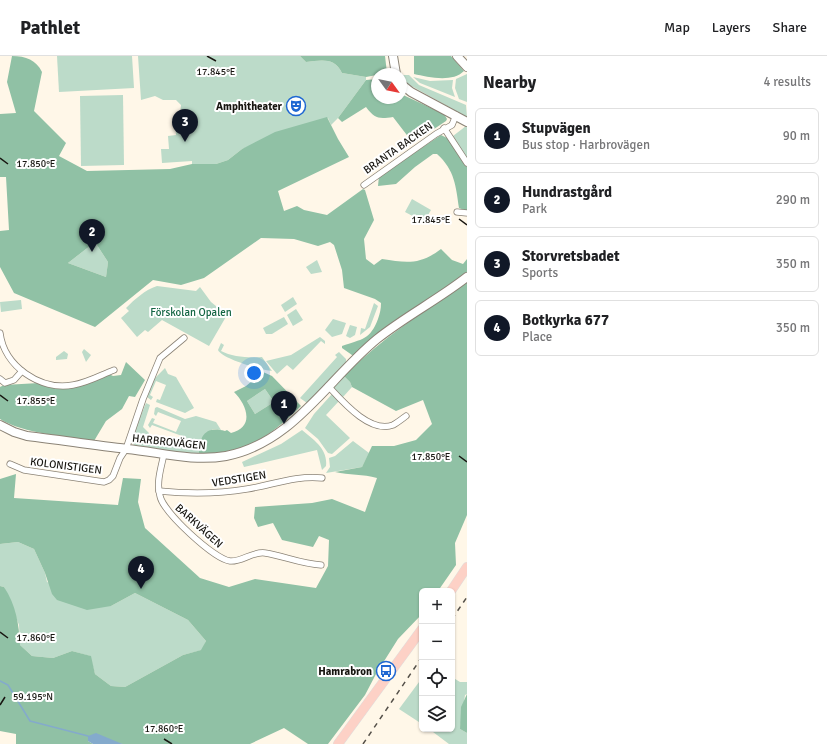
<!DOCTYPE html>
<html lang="en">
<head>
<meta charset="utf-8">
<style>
	:root { --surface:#fff; --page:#f2f2f2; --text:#202124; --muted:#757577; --line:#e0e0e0; --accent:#111827 }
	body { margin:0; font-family:Signika,sans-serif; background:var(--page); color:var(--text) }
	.controls { position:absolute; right:12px; bottom:12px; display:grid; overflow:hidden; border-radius:6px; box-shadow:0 1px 3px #0004 }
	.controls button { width:36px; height:36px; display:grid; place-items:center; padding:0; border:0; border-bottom:1px solid var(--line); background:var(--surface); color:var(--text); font:20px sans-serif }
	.compass { position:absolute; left:371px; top:12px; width:36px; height:36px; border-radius:50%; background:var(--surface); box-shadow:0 1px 3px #0004; rotate:123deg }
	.you { position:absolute; left:254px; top:317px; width:14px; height:14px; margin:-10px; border:3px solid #fff; border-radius:50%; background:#1a73e8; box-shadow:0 0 0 6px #1a73e833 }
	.badge { display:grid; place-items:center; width:26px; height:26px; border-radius:50%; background:var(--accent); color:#fff; font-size:13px; font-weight:700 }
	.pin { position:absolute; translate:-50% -33px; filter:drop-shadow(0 1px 2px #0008) }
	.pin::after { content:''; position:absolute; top:21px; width:14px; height:12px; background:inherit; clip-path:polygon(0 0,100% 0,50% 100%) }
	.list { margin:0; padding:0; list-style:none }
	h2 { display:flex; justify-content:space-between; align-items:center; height:52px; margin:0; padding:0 16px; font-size:17px }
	h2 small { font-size:13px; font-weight:400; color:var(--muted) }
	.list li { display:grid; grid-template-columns:26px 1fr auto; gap:12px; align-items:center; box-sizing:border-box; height:56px; margin:0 8px 8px; padding:0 8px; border:1px solid var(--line); border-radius:6px }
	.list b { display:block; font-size:15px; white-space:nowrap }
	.list p { margin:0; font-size:13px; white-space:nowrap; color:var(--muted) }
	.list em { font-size:13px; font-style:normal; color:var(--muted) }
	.icon { flex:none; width:22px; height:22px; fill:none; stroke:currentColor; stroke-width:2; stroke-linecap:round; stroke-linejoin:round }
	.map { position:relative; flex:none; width:467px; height:688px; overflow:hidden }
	header { display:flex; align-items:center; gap:24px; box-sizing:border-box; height:56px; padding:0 20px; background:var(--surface); border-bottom:1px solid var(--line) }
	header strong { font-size:19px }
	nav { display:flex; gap:22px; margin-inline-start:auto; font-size:14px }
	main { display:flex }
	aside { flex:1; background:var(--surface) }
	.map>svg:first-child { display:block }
	.green { fill:#bcdbc9 }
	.forest { fill:#90c1a5; fill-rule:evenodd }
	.water { fill:#84aacc }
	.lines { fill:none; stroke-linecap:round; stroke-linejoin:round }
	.stream { stroke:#84aacc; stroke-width:1.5 }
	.street-casing { stroke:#8b8376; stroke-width:7 }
	.secondary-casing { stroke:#8b8376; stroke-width:10 }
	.primary-casing { stroke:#dfdede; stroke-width:10 }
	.street { stroke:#fff; stroke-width:5.5 }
	.secondary { stroke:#fff; stroke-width:8 }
	.primary { stroke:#fdd1c6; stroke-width:9 }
	.rail { stroke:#545049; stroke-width:1.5; stroke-dasharray:5 5; stroke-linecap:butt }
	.ticks { fill:none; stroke:#181611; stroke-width:1.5 }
	.labels { text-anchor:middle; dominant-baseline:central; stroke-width:4; stroke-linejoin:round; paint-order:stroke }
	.poi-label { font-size:11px; font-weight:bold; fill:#181611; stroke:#fff; text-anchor:end }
	.street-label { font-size:11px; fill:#181611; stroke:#fff }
	.park-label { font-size:11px; fill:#136543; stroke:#fff }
	.ticks-label { font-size:10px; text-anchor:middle; fill:#181611; stroke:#fff; stroke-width:4; stroke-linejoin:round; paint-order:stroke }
</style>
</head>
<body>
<header>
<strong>Pathlet</strong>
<nav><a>Map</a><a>Layers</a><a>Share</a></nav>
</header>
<main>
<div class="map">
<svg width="467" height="688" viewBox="0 0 467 688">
	<rect width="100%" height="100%" fill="#fff7e8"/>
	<g class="green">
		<path d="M57,0H132L134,32L59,36Z"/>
		<path d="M138,0H300L306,6C321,4 335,1 342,17L366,21V24L338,62L331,69L328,62L242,93L228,104L216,108H192V105L162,107L161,93H169L168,80L176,79L175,63L180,58L181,49L176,44H163L155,40L141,44Z"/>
		<path d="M467,18V46L459,43L455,32L456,23Z"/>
		<path d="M402,19H409L419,29L466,49L467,61L406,27Z"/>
		<path d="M413,21L430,25L453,24L452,32L455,41L420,27Z"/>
		<path d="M123,39L124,109L81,110L80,40Z"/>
		<path d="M466,70L467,71V102L453,80Z"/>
		<path d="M412,143L431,154L424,166L405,156Z"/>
		<path d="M95,186L108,206L106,221L68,207Z"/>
		<path d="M317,204L322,216L311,218L306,211Z"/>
		<path d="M157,230L196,235L200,231L211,246L227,259L209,290L162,264L148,276L145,274L137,281L121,262L129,255L126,252C135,243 145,234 157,230Z"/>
		<path d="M293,241L297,248L285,256L281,249Z"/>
		<path d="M21,244L22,253L1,256L0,246Z"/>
		<path d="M374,247L378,250L370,271L360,279L361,272L365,273Z"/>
		<path d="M296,253L303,264L293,270L287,259Z"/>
		<path d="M284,261L288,268L272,278H266L263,272Z"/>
		<path d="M333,263L346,267L342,278L332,281L325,274Z"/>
		<path d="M350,269L357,271L355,279L350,282L346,280Z"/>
		<path d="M320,281L325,285V288L321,285L293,314L287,309L277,318L266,305L291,299Z"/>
		<path d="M221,287L224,289L221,295C232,301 249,302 262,301L272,315C262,314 222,303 218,294Z"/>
		<path d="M84,293L91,299L86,306L82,296Z"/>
		<path d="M64,295L68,298L67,303L56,304V301Z"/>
		<path d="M339,296L346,303V307L307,347L300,342L337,301L335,299Z"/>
		<path d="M165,312L168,318L176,321L194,352L185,357L156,346L157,343L160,344L166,329L156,325L150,339L153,341L151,344L147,341L154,323Z"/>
		<path d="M344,320L350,326L352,331L343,341L333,332Z"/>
		<path d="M265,333L274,346L255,358L247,345Z"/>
		<path d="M332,338L339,345L326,359L350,382L332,398L328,397L318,383L305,372L314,358Z"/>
		<path d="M146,347L150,349L143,371L149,377L148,380L178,392L182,380L152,369L150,372L148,369L152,362L155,363L153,367L176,376L181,365L158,356L156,360L154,358L155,352L157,351L185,363L196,360L216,366L221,374L213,373L199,385V398L172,395L134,389L131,383Z"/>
		<path d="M302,374C314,384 328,393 326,410L322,414L317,394L244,411L242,406L281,388Z"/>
		<path d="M353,385L369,397L362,411L326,417L330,411L329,402L335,400Z"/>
		<path d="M18,486L34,493L45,517L47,526L111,550L135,537L188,564L206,585L202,594L183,599L125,631L111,630L95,618L90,600L72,595L53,602L32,600L20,589L19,569L4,531L0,530V488Z"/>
		<path d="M452,621L460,626H467V638L465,639L460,673L467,677V688H449L429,673H452Z"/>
		<path d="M422,622V668L399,653Z"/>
	</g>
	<g class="forest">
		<path d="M12,0C26,0 36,4 42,16L34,55L66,87L59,100L87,115L170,113L192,108H216L228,104L242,93L275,76L327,61L338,83L349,101L278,135L284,155L297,150L304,154L327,159L363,133L365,134L374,164L364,183L366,203L374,209L382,203C407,207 420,209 441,193L452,204L463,208L467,203V217L355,299H352L342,292V290C362,283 370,284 378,263C380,257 381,253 381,247L375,243L344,232L342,214L334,189L330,186L318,190L294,183L261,182L204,222L181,229L153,224L95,271L14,237L0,211V175L9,174L6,121H0V58L16,57L7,26ZM95,186L108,206L106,221L68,207Z"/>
		<path d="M300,0H385L387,17L366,21L342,17C335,1 321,4 306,6Z"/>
		<path d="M414,0H451L464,15C452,27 428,21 414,18Z"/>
		<path d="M377,23V42H401V38L444,58L447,63L446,65L413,87L393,61C379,63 375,63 366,51L342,66L338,62L366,24Z"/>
		<path d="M441,79L449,83L467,111V155L459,152C456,131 455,114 437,98H433L415,111L396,128L378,130L379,120Z"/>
		<path d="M467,225V459L455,487L456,509L438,535H422V558L398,583L376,618L365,639L328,688H308L284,672L250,688H123L88,685L93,688H16V678L0,675V530L4,531C16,549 19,568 20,589L32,600L53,602L72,595L91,600L95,618L111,630L125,631L183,599L201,594L206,585L188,564L135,537L111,550L87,554L57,544L52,538L45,517L34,493L18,486L0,488V423L16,418L14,442L118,449L123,422L141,423L138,446L145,472L200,522L229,531L255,523L316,532L328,510L329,484L319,480L313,491L282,484L273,467L258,471L254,462L255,451L312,447L332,443L365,456L377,422C363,418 349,419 335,416L362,411L372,390H394L416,384L432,368L423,344L396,355L352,331L350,326L344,320C381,283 424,255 467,225Z"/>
		<path d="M126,306L145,324L135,341L129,340L122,353L106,365L94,385C66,380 24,378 0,363V331L4,329L39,327L64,332L109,318L113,320L121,319Z"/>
		<path d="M263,316L272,320L301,350C267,383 248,396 199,398C199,381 205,369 225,375L227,374L231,377C255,371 247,349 234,336L246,330ZM265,333L274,346L255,358L247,345Z"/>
		<path d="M467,638V677L460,673L461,651Z"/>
	</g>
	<path class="water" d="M96,677L120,687L123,688H93L88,685V680Z"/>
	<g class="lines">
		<path class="stream" d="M0,625L8,629L30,665L88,680"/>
		<g class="street-casing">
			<g id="street">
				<path d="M444,72L467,107"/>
				<path d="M364,129L436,78L452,69L456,59"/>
				<path d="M457,156L467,157"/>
				<path d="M0,277C4,310 40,335 73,329C87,327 101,319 114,314"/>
				<path d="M0,323L5,327L14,324L22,315"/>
				<path d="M328,330C342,345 370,378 393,369C397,367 402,363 406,360"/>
				<path d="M164,398C161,412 156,427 160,440C163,456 214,503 230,505C242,506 253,495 265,497C284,500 301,508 321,509"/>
				<path d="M10,408L24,414L104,426L109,424L113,420L120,402L126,393L143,343L160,302L184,282"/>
				<path d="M159,435C189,438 217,438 247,433C272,429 297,419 322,422"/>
			</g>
		</g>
		<g class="secondary-casing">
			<g id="secondary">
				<path d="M393,0L396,18"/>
				<path d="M457,0L467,11"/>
				<path d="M401,28L411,36L467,66"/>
				<path d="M0,369L14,376L27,380C60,384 93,389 127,393C159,396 193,406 226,400C293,387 328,323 377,283C406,260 439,243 467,221"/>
			</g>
		</g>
		<g class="primary-casing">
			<g id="primary">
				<path d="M451,535L467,511"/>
				<path d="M338,688L422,573"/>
			</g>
		</g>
		<use href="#street" class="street"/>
		<use href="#secondary" class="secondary"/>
		<use href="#primary" class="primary"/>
		<g class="rail">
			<path d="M452,563L467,541"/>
			<path d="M363,688L422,601"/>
		</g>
	</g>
	<path class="ticks" d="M207,0L216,5M0,102L8,108M459,163L467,169M0,339L8,345M459,400L467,406M0,576L8,582M0,649L5,641M164,683L172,688"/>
	<defs>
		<g id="theatre-ring" transform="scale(1)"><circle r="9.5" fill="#fff" stroke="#1e67d2" stroke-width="1.5"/><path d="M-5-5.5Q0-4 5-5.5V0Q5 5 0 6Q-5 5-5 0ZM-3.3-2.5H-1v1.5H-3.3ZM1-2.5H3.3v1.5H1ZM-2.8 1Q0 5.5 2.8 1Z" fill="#1e67d2"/></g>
		<g id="bus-ring" transform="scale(1)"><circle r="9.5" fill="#fff" stroke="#1e67d2" stroke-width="1.5"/><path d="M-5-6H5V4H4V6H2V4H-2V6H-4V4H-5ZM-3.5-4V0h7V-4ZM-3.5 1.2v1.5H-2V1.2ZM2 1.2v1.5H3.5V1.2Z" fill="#1e67d2"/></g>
	</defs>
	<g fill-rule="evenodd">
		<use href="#theatre-ring" x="296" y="50"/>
		<use href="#bus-ring" x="386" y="615"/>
	</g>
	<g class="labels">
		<g class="poi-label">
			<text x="282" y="50">Amphitheater</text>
			<text x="372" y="615">Hamrabron</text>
		</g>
		<g class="street-label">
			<text transform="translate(398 92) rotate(-35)">BRANTA BACKEN</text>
			<text transform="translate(169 386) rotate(6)">HARBROVÄGEN</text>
			<text transform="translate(66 410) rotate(7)">KOLONISTIGEN</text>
			<text transform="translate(239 423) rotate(-9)">VEDSTIGEN</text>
			<text transform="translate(199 470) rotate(42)">BARKVÄGEN</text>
		</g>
		<g class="park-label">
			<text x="191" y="256">Förskolan Opalen</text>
		</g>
	</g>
	<g class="ticks-label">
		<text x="216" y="19">17.845°E</text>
		<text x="36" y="111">17.850°E</text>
		<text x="431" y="167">17.845°E</text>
		<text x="36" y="348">17.855°E</text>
		<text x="431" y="404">17.850°E</text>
		<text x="36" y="585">17.860°E</text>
		<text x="33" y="644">59.195°N</text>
		<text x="164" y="676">17.860°E</text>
	</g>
</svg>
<div class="controls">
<button>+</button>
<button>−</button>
<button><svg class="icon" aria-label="locate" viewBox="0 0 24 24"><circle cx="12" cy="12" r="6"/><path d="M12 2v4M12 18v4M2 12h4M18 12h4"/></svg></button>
<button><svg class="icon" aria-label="layers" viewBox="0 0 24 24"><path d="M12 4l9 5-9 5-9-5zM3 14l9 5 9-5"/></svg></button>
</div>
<svg class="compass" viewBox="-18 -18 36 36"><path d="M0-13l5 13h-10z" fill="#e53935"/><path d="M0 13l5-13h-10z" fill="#757577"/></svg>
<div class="you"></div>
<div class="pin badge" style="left:284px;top:368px">1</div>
<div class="pin badge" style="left:92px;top:196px">2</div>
<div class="pin badge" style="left:185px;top:86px">3</div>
<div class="pin badge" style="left:141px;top:533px">4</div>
</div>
<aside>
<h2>Nearby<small>4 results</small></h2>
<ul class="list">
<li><span class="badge">1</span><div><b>Stupvägen</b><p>Bus stop · Harbrovägen</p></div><em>90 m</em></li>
<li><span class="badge">2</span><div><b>Hundrastgård</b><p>Park</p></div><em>290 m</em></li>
<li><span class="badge">3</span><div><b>Storvretsbadet</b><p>Sports</p></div><em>350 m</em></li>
<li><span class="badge">4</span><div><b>Botkyrka 677</b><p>Place</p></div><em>350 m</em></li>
</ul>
</aside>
</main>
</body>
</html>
